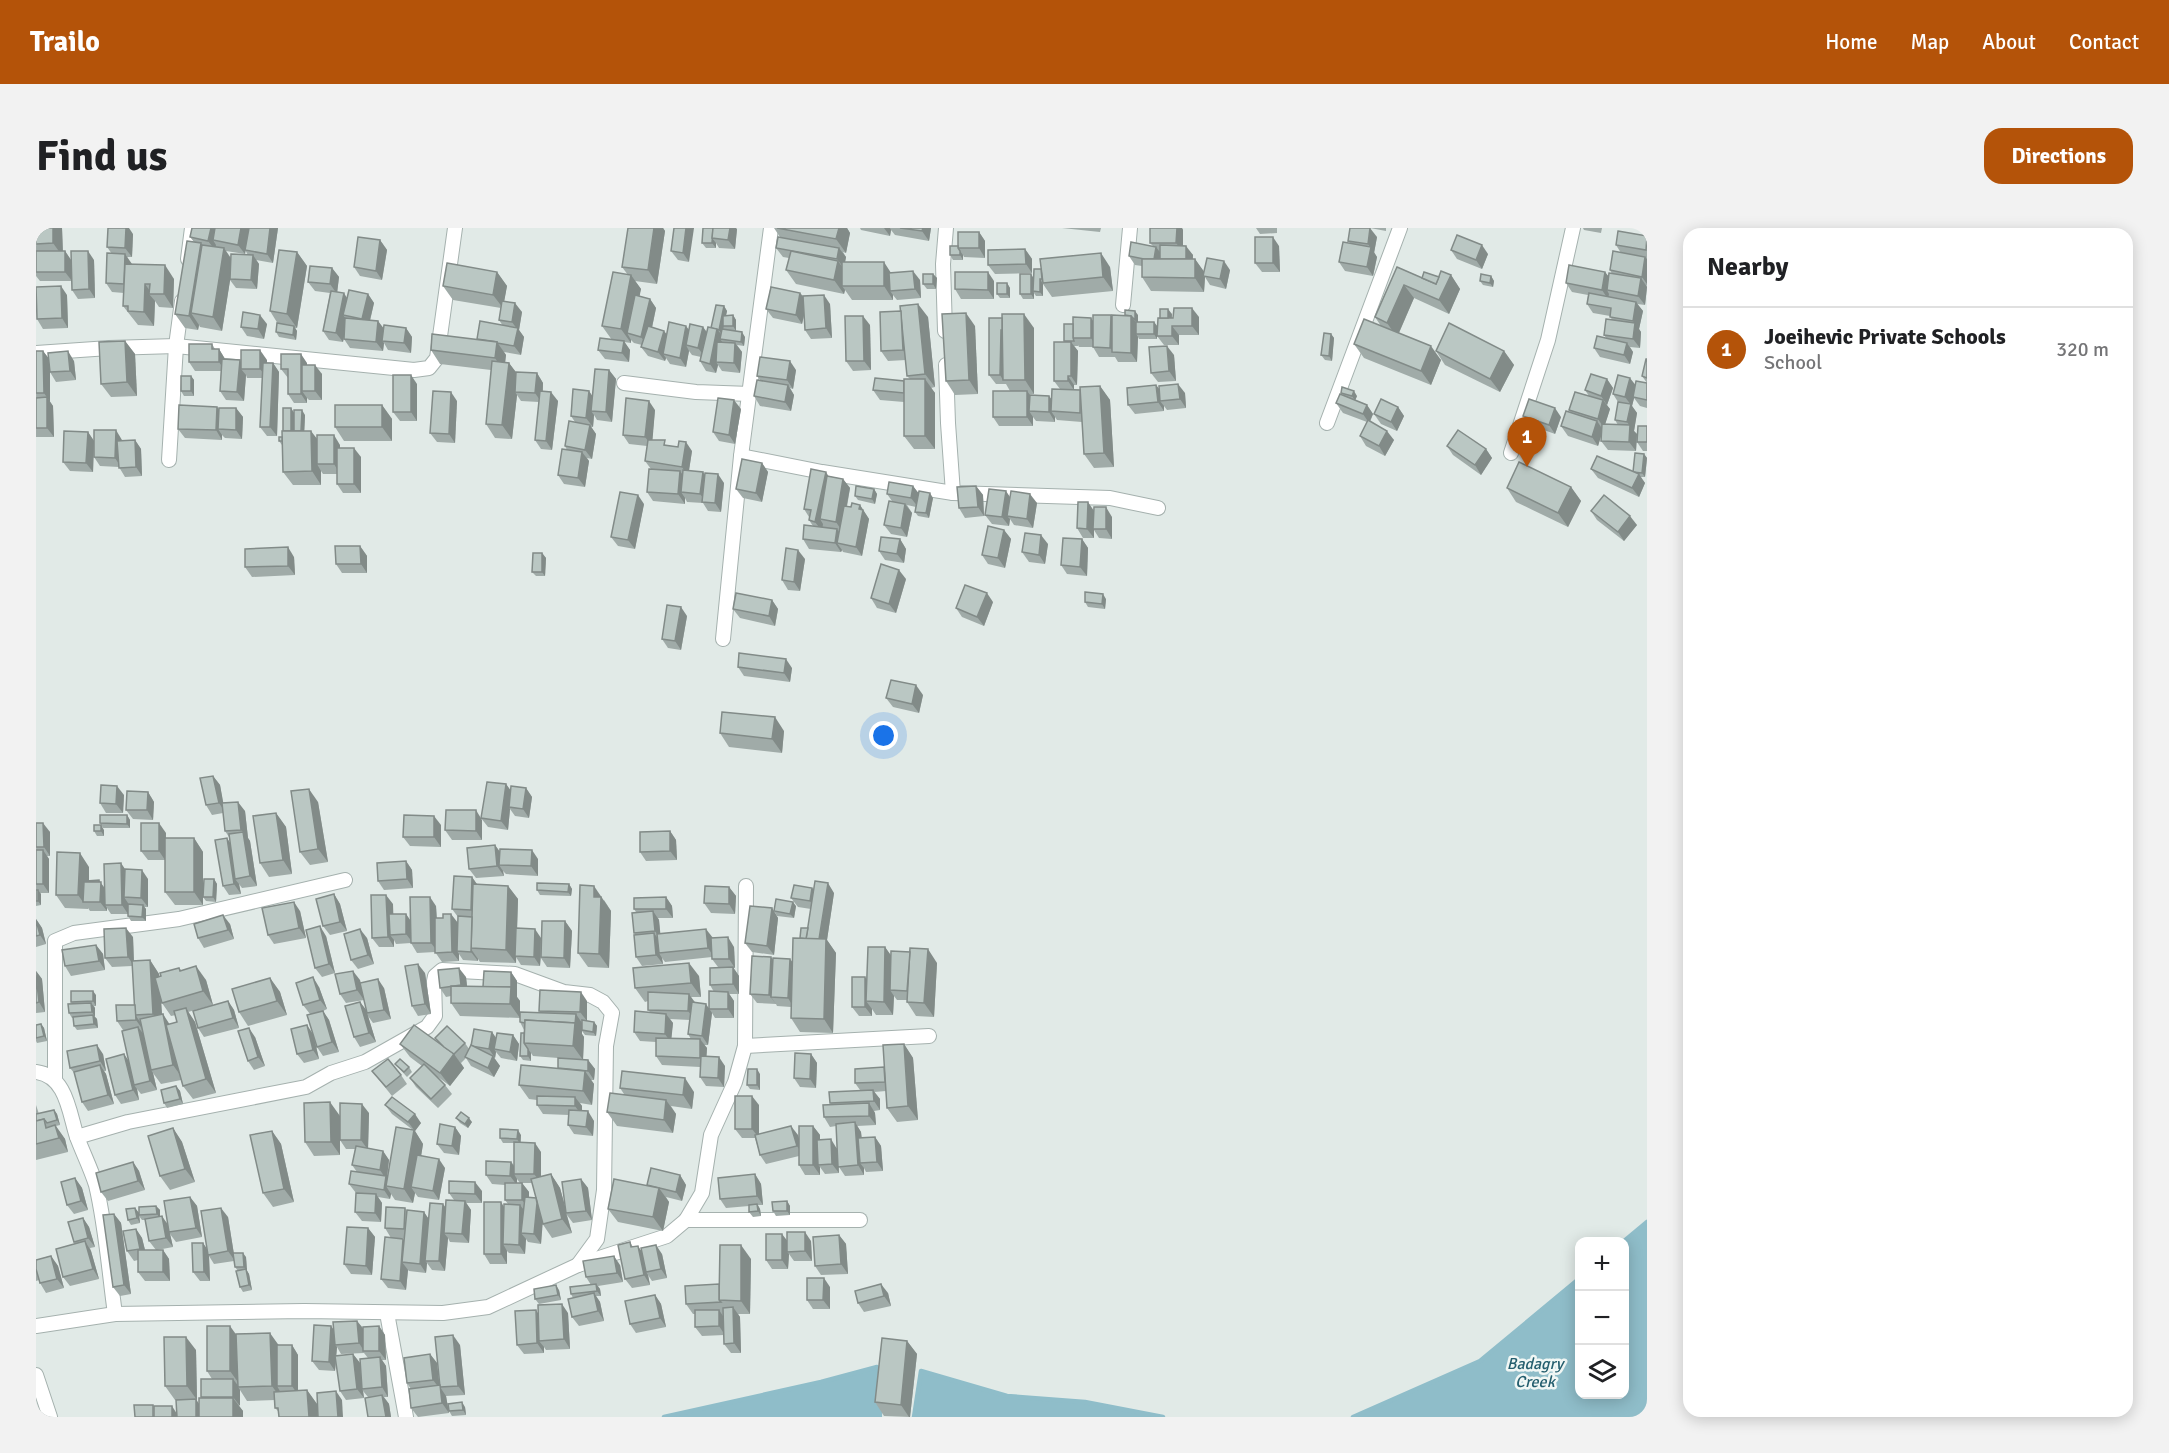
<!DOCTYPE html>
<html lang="en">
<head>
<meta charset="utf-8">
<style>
	:root { --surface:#fff; --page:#f2f2f2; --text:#202124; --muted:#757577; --line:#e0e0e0; --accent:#b45309 }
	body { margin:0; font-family:Signika,sans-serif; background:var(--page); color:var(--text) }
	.controls { position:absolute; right:18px; bottom:18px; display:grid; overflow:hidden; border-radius:12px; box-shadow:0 3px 15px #0003 }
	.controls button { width:54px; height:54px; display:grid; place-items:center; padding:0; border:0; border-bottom:2px solid var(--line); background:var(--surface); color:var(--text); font:30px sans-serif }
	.you { position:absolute; left:848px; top:508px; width:21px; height:21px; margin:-15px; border:4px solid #fff; border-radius:50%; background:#1a73e8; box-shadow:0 0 0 9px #1a73e833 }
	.badge { display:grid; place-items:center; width:39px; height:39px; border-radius:50%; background:var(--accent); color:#fff; font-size:20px; font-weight:700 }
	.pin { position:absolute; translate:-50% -50px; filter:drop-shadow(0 2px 3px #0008) }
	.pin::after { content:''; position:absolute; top:32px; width:21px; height:18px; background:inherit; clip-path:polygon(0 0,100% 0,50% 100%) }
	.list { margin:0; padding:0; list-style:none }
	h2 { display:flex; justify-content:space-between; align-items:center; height:78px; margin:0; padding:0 24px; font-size:26px }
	h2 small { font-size:20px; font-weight:400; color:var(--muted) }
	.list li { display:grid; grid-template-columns:39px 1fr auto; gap:18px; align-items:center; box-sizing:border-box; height:84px; padding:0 24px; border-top:2px solid var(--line) }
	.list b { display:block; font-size:22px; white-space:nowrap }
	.list p { margin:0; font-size:20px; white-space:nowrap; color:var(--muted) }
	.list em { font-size:20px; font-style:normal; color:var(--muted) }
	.icon { flex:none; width:33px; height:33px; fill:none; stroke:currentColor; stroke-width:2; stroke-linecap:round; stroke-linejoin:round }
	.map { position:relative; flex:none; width:1611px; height:1189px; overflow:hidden; border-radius:18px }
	header { display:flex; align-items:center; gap:36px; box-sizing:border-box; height:84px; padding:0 30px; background:var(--accent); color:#fff }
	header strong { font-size:28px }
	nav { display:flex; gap:33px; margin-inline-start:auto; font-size:21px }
	.intro { display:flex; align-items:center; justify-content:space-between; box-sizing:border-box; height:144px; padding:0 36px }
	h1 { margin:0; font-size:42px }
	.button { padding:15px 27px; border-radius:18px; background:var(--accent); color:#fff; font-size:21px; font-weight:700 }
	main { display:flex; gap:36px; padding:0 36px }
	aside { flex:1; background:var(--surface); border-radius:18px; box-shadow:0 3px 15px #0003 }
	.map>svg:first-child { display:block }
	.water { fill:#8fbdc9 }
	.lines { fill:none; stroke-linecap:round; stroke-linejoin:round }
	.stream { stroke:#8fbdc9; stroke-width:4.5 }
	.street-casing { stroke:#a5b1ae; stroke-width:16 }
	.street { stroke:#fff; stroke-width:14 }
	.wall { fill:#a0aba8; fill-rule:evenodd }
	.shaded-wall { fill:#828b88 }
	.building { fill:#bac7c3; stroke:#828b88; stroke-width:1.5 }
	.labels { text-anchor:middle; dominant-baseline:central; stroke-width:5; stroke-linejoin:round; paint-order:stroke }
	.water-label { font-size:16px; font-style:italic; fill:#245e6e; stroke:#f1f7f5 }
</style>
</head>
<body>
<header>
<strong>Trailo</strong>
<nav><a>Home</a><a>Map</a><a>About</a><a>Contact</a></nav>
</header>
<div class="intro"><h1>Find us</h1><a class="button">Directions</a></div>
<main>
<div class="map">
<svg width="1611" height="1189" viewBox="0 0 1611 1189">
	<rect width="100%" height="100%" fill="#e1eae7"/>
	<g class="water">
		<path d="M1611,994V1189H1317L1444,1133L1543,1050L1544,1166H1588L1587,1013Z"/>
		<path d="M848,1137L846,1189H628L785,1154Z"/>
		<path d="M885,1143L971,1168L1049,1174L1127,1189H878Z"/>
	</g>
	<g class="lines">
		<g class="stream">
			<path d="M1587,1014L1611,994"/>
			<path d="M628,1189L785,1154L841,1139"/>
			<path d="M878,1189L885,1143L971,1168L1049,1174L1127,1189"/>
			<path d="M1317,1189L1444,1133L1544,1050"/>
		</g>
		<g class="street-casing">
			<g id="street">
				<path d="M152,31L156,0"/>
				<path d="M1087,77L1094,0"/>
				<path d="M909,103L907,36L910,0"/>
				<path d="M0,125L73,120L140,118L378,142L393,140L401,130L419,0"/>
				<path d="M910,137L912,195L917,265"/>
				<path d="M588,155L660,164L714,166"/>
				<path d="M1291,195L1364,0"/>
				<path d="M1475,225L1512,112L1537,0"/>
				<path d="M705,228L786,244L917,265L1074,270L1122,280"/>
				<path d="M133,232L140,118L146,73"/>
				<path d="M687,411L705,228L735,0"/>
				<path d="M709,818L893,808"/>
				<path d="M0,844C31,848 33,885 41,909C47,925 55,941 60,957C70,999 73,1043 79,1086"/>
				<path d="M19,851V713L38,705L143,691L309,652"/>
				<path d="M41,909L92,894L270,859L295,845L329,834L391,799L399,788L398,753L399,748L406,742L479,746L528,764L554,767L567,774L576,785L570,818L568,962L561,1011L542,1037"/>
				<path d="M650,992H824"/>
				<path d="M351,1085L370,1189"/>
				<path d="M0,1098L79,1086L268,1083L407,1085L452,1079L542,1037L631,1008L650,992L666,965L675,907L699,854L709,818L710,658"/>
				<path d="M0,1147L14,1189"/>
			</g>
		</g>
		<use href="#street" class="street"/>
	</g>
	<g class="wall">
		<path d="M0,0H26L27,23H29L35,32L36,53H4L0,48Z"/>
		<path d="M156,0H242L237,35L220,32L223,36L221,61L200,60L194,52L186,103L164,99L163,97L162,102L149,100L139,86L158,14L154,9ZM210,20L209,22L212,27L195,30L190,23L209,26Z"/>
		<path d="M592,0H627L629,3L621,56L599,53L605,61L603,68L614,71L620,80L616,100L628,103L631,107L667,99L671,104L675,100L688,78L691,83L690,87H697L700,92V103L709,109L708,118L701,117L706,124L704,145L686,143L682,137L680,145L670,143L664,133L665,129L656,127L653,123L650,139L634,136L630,130L629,133L612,128L605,119L606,117L598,115L595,112V115L588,114L594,122L593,134L569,131L562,122L576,112L566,98L592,47L586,39Z"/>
		<path d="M638,0L653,34L642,32L635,23Z"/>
		<path d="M667,0L701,1L699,21L683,20L680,15V20H670L666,15Z"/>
		<path d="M738,0H811L814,5L810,25L807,24L810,29L809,34L884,52L885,70L861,72L857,67V72H816L809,62L808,66L760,56L750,42L753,30L747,29L740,20L744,9Z"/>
		<path d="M824,0H895L893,13L859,7L855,2L854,8L825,2Z"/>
		<path d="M1026,0H1065L1064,4Z"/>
		<path d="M1141,0H1146L1147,2V18L1157,27V31H1159L1168,44L1194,42L1190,61L1174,57L1169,49L1168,64L1115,63L1106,49V38L1099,37L1093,28L1117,18L1114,15Z"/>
		<path d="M1220,0H1241V5L1224,6Z"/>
		<path d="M1334,0H1350V3Z"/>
		<path d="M1547,0H1566L1565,5L1548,2Z"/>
		<path d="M943,4L949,13V30L928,29L927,27V32H917L914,27L922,18Z"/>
		<path d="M97,6L96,29H91L95,36L138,51L137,80L123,79L119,73L118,98L102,97L87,78L88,65L76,64L70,55L76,26L71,19Z"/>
		<path d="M1611,8V58L1610,57L1611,59L1609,77L1601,76L1607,83L1603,101L1605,104L1604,120L1594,119L1597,124L1594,136L1564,129L1558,120L1570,110L1568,107L1576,92L1574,88L1557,85L1551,76L1552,67L1536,64L1530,55L1569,44L1573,49L1576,46L1574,42L1585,25L1580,17Z"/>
		<path d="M1341,9L1338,25L1341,29L1337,48L1309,43L1303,34L1314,15L1312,13Z"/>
		<path d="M344,12L351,22L346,52L324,48L318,39Z"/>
		<path d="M1243,18L1244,44H1226L1219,35Z"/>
		<path d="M989,21L996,31V45L959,46L952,37Z"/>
		<path d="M1415,22L1452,26L1446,41L1421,31Z"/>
		<path d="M261,24L271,38L261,100H259L261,103L260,112L243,109L240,104L242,96L234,83Z"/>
		<path d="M58,32L59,70L42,71L36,62Z"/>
		<path d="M1074,39L1077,63L1016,69L1007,56V68H1000L998,65V71H987L984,66L995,46L997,50Z"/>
		<path d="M1361,39L1386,50L1415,47L1424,61L1413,86L1378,70L1363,105L1405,132L1395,157L1328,130L1318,116L1345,98L1339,89Z"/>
		<path d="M296,40L303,49L301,64L311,70L332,66L338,75L334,93H342L347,101L370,100L376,109L375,125L352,122L348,115L347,123L314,120L308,111V108L307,114L293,112L287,103L294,65L279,63L272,54Z"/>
		<path d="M461,44L471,58L468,73L486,84L483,102L488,109L485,127L468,124L470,127L469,134L473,135L480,145H501L507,155V163L522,173L516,222L505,221L499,212L503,174L485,173L481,167L476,211L459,210L450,196L455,142L404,136L395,122L441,111L467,98L463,92L465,80L417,72L407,58Z"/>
		<path d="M897,46L901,50L900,61H891L887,56Z"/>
		<path d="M1455,48L1458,53L1457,59L1447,57L1444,53Z"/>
		<path d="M958,53V71H925L919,61Z"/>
		<path d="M971,55L974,60V70H964L961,66Z"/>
		<path d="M764,65L767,68L794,76L796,110L775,111L769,102L768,88L766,96L737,90L730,81Z"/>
		<path d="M31,67L32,100L7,101L1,91Z"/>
		<path d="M1136,86V90L1163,89V107H1143V117H1128L1121,108Z"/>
		<path d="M1102,87V94H1118L1121,98V111H1103L1102,109L1101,134H1082L1079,129H1063L1057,119H1043L1042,117V118H1038L1042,123L1041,157H1038V162H1044L1064,158L1074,172L1078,239L1058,240L1048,226L1046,194L1021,192L1019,189V194L1000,193L997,189V198H963L957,189L974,163L970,156H960L953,147V90L998,100V166H993L994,167L1013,168L1016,172L1024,161L1018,153L1028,114L1037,96L1055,90L1057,93L1076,89Z"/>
		<path d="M892,89L899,159L895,160L899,165V221H878L868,208V174L844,172L837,162L874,151L871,148L870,132L852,133L845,123Z"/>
		<path d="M231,96L228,111L211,108L205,99Z"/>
		<path d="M834,97L835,142L817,143L810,133Z"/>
		<path d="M939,98L942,166L919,167L910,153Z"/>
		<path d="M1295,106L1298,110L1296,133L1289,132L1285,127Z"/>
		<path d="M89,113L99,126L101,168L75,169L65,156Z"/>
		<path d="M176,116L179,121H183L189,131L205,135L231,132V135H237L243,144L241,208H231L224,199L226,150H211L210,147L208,173L190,172L184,163L185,143H159L153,134Z"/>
		<path d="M0,123H7L13,131L38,133L40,152L20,154L14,144V174L17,178L18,209H0Z"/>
		<path d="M1400,123H1468L1478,137L1464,164L1409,137Z"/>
		<path d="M1138,127L1140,153L1122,154L1115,145Z"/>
		<path d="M1611,131V180L1604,178L1598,170L1596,178L1601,185L1598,203L1601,206L1600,223L1572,222L1565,213V208L1562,218L1532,208L1525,198L1534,185L1533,182L1553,168L1549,162L1571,151L1577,160L1571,177L1570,176L1574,181L1569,196L1582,197L1579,192L1582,174L1577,166L1599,157L1611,155L1606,148Z"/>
		<path d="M271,135V137L286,146V172H273L271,170V175H258L252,166V150L245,141Z"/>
		<path d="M573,142L580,151L576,194L561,192L558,187L557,199H555L560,206L556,231L551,230L553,233L549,259L528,256L522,247L531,222L529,218L539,194L535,188L553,163L556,168Z"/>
		<path d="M760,142L757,161L754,160L758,167L755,183L724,178L718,168L724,152L721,148Z"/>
		<path d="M155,148L158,152V168H148L145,163Z"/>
		<path d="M381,156V193H364L357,184Z"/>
		<path d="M1120,157L1123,161L1149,165L1150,180L1131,182L1128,178V183L1099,186L1092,177Z"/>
		<path d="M1305,165L1321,168L1319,172L1331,177L1337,186L1334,194L1358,212L1349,228L1330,218L1324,208L1331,194L1307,185L1300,175L1307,167Z"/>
		<path d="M421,173L419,215L401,214L394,205Z"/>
		<path d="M346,177L356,191V213H308L299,199Z"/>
		<path d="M181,179L183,181L200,180L207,189L206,211L189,210L186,207V212L149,210L142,201Z"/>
		<path d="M1362,179L1368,188L1361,203L1345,196L1338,186Z"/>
		<path d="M255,180L258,185L269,187L268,203L281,211L304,217V220L325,229V265H307L301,256V246H287L285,243V257H257L247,244L246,217L243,213L246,209Z"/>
		<path d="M705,181L699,216L683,213L677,204Z"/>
		<path d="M619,182L616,212L633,218L656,223L653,243L669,247L688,255L685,284L672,283L667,275L651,274L649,270V276L617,273L611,264L615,241L609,233L611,218L593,216L587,207Z"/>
		<path d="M1487,188L1525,189L1519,206L1494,197Z"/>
		<path d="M1611,198V223H1607L1601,214Z"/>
		<path d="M52,204L58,213L57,244L34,243L27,234Z"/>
		<path d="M86,212V213L99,212L105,221L106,248L89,249L83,239L64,238L58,229Z"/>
		<path d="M1411,218L1450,221L1456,230L1445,247L1417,227Z"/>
		<path d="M1608,226L1611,230L1609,249H1604L1609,255L1603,269L1562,250L1555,241L1597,244Z"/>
		<path d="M726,235L732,244L726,274L707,270L700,261Z"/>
		<path d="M792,248L807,251L814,260L811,279H815L824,277L833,291L826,328L807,324L806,322L805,324L773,321L767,311L777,298L773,292V289L768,281Z"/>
		<path d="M877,258L882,265L897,270L893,290L882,288L879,284L880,279L871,277L876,285L871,309L855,306L848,297L856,273L851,266Z"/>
		<path d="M940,258L947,267L948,288L929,290L923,280Z"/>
		<path d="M1535,259L1545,273L1532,299L1480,274L1471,260Z"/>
		<path d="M838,261L841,266L839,276L822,272L819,268Z"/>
		<path d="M974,269L1001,275L997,300L978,297L974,291L973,298L956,296L949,287Z"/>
		<path d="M608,276L599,321L582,318L575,309Z"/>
		<path d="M1057,282L1076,289V311L1063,310L1058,302V310H1047L1041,300Z"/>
		<path d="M1555,283L1601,297L1588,313L1561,292Z"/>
		<path d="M968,302L975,311L969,340L952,336L946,327Z"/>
		<path d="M864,311L870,321L868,335L849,332L843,323Z"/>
		<path d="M1046,311L1052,320L1051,348L1031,346L1025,337Z"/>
		<path d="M1012,316L1009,336L993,334L986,324Z"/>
		<path d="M324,318L331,328V345H306L300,336Z"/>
		<path d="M506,325L510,330L509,348H500L496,344Z"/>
		<path d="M258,329L259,347L216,349L209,339Z"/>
		<path d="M769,331L764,363L752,362L746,352Z"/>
		<path d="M870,351L860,385L841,380L835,370Z"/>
		<path d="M1070,371L1069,381L1052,379L1049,374Z"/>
		<path d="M736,372L742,381L739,398L704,390L697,381Z"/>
		<path d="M957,374L948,398L926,389L920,380Z"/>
		<path d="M651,388L645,422L632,420L626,411Z"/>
		<path d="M702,439L756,440L754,454L708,448Z"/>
		<path d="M887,467L883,485L857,479L850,470Z"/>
		<path d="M748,503L746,525L693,519L684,505Z"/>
		<path d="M177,548L184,557L187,575L209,583L212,610L214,613L221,658L206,660L203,656L205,666L193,667L187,658L194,614L193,609L189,603L187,585L176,587L170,577Z"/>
		<path d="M470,556L475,563L490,560L496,569L493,590L479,588L474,581L472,602L452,599L445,590Z"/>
		<path d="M112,564L118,574L117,592L97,591L90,582Z"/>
		<path d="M88,567L87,585H70L64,575Z"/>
		<path d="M282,574L292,634L274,637L264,624Z"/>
		<path d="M240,585L250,599L256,646L233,649L224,635Z"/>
		<path d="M91,587L94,592V600H67L64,595Z"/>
		<path d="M446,592V612H416L409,602Z"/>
		<path d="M0,595L14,604V628H11L13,631V665H4L5,666V677L0,678Z"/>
		<path d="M405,597V619L374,618L367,609Z"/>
		<path d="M68,602V608H61L58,603Z"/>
		<path d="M634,603L640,612L641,632L610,633L604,624Z"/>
		<path d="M130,605V610H158L167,624V657L178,651L181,656L180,674L170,673L167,669V677H139L129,664V632H112L105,623Z"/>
		<path d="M459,617L464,624L502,631V648L470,646L467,643L468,648L440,650L433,641Z"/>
		<path d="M370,633L376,642L377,660L348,662L342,653Z"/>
		<path d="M53,639V653L64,654L68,659L89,641L112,651V679H108L110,681V693H95L92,688V686H75L71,680V683H54L52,680V681L29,680L20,667Z"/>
		<path d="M436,649L441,656L472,658L482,671L481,700L505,710L529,693L536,703L534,740L511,739L505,730L504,738L485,737L480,729V735L444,734L442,731V733L427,732L423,726V733L406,734L399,724L381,725L375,715L360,716L358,712V719H343L336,710L357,676V686H370L374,692L400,678L401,690L422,698V689L416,681Z"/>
		<path d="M533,656L536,661L535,668L504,667L501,662Z"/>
		<path d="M693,659L700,668L699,686L675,685L668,675Z"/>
		<path d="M776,660L778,662L798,665L791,712L800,725L797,805L764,804L755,790V779L741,778L740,776L721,775L714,766L737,732L754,731L756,734L764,710L772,700L775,681L762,679L755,670Z"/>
		<path d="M298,666L304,676L311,703L294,707L287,698Z"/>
		<path d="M630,669L636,678L637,690H622L623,692L624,706L677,710L698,719L699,740H697L703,748V766H693L698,773V790H679L676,785L672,817H668L671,820L670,828L689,838L688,859L670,858L664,849V839L626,837L620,828V814L604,813L598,804L614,784L612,782V773L609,774L599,760L663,748L665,769H655L659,774L673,780L678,764L674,757L682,739L676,731V729L629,734L626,730L627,736L606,738L600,729V707L598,705L600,684L598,681ZM634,791L654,792L652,806L655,811L635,810L637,795Z"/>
		<path d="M568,672L575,683L573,740L552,739L542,725Z"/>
		<path d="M760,678L758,690L741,688L738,683Z"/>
		<path d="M736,680L742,690L738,727L716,724L709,715Z"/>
		<path d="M264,683L270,710L238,716L232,707Z"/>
		<path d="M0,691L6,700L10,716L0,719Z"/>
		<path d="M194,696L198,711L168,720L162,710Z"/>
		<path d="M290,708L299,745L286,749L279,740Z"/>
		<path d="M97,709L98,733L114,732L123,746V748L143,740L145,742L170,752L177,777L152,784L159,794L180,865L157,871L147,858L145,852L125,856L117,845L121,862L105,866L101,861L103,872L85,876L79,867L93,833L87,802L81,793L99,777L96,738L76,739L69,730ZM125,772L126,775L135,788L140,787L141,794L133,796L126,786Z"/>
		<path d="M331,710L338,736L322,741L315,732Z"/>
		<path d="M60,717L67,726L69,742L35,748L29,738Z"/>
		<path d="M849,719L855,728L901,735L898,789L880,788L871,774V772H861L858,768L857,787H840L836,781V788H823L816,779L831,751Z"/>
		<path d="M0,743L6,751L9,784L0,785Z"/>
		<path d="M475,744L481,753V769L484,773V784L505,785L503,783L551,773V793L558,794L561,798L560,808L549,807L546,803V806L548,809L547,832L497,828L495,825V833L487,832L484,828L488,802L484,794V790L424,788L415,775V768L410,769L404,760L430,749L431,758L447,759Z"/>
		<path d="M389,745L395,786L382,788L376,778Z"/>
		<path d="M234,750L244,764L251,787L212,798L203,784Z"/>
		<path d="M324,752L328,772L310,775L304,766Z"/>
		<path d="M283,759L291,781L287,783L293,792L303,824L287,828L281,819L279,813L283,831L268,835L261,826L277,805L274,786L267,777Z"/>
		<path d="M348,760L355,791L337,795L332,788L340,814L324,819L318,809L324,774L330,782Z"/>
		<path d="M60,767V778H58L59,780V789L61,791L62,800L41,802L38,798L37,790H36L33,785L36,776L35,774Z"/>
		<path d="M192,773L198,782L203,800L168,809L162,800Z"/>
		<path d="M5,796L8,800L11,813L1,815L0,813V797Z"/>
		<path d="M456,804L460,810L477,807L483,816L481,833L465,830L460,824L459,830H458L464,838L458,849L435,838L430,830L425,835L428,840L414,858L402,849L409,857L416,866L402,880L380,859L374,850L386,838L374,829L364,816L402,814L399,810L429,815L433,821Z"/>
		<path d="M219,809L229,838L218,842L212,833Z"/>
		<path d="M868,816L877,830L882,892L861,894L851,880L850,863L838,864L844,871V882L838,883L839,885L840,897L821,898L825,904L826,910L839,909L845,918L847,943L830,944L828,940V947L809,948L803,939V945L789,946L784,939V947H769L763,937V928L730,936L724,927L719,910H706L699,901L723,877V906L762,907L763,911L777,898L784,907V912L801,920L800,898L794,899L788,889L795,876L794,875L824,862L819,855L848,839Z"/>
		<path d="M67,826L70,843H68L70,846L78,876L52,883L46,874L39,846L34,840Z"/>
		<path d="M775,826L781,835L780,860L764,859L758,850Z"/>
		<path d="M552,832L559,841L558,852H555L558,856L556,877L544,875L546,878V883L558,893L557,908L538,906L532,897L533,887L507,886L501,877V872L493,871L483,857L522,840Z"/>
		<path d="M359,836L373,839L376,844L371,849Z"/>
		<path d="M336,843L365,847L371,856L356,868Z"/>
		<path d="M724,846V862L714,861L711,857Z"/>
		<path d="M140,858L144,863L147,876L131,880L128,875Z"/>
		<path d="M584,860L658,864L656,881L635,878L640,886L637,905L581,898L571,884L588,866Z"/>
		<path d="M0,877L3,886L18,882L21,886L24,897L20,898L29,911L32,924L0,932Z"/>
		<path d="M349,877L385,895L379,903L387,916L385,928L409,940L403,972L382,969L379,965L377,975L359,972L355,966L354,971L342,969L346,975L345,994L326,993L319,984L320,965L313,956L321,944L316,937L319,921H310L304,912V927L278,928L269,914L304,888L333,885L332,920L347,923L353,932L351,949V950L377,902L356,886Z"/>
		<path d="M420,890L436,894L432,900L424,895Z"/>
		<path d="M419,899L425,908L423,927L408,925L401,916Z"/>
		<path d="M137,900L146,914L159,954L134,962L124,948Z"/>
		<path d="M236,903L245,916L258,974L237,979L227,965Z"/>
		<path d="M485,907V915L505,924V949L515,946L524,960L529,979L545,951L552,960L556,992L537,995L531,987L536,1005L516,1010L506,995L505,1016L492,1014L490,1011L489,1026L473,1025L471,1023V1036H454L448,1026L468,979L472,976L469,972V957L456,956L450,947L475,934L478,937V915H467L464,910ZM481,951L484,955H496L500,970H493V964L486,955H481Z"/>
		<path d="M97,934L103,943L109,962L72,973L65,964Z"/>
		<path d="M719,946L725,956L727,977H722L724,981L725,988L717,989L713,984V978L690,980L684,971Z"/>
		<path d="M644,947L650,957L646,973L630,969L633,974L627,1003L582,994L572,981L611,958Z"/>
		<path d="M39,950L46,960L52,982L38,986L31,977Z"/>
		<path d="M446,963V975H430L435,982L433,1015L414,1014L412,1010L409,1043L396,1042L391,1035L390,1045L373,1043L372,1042L370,1062L352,1060L345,1051L368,1012V1010H355L349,1000L369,980L371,983L388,984L392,990L410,980L418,972L413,965Z"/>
		<path d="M154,969L161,978L166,1009L140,1014L134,1006L137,1019L121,1022H127L133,1031L134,1053H109L102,1044V1032L98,1033L91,1023L100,1001L106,1010L109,1022H120L113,1013L109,992H106L103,988L104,995L95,997L92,992L99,980L103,985L120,978L124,982V988L132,996Z"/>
		<path d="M751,973L754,978V987L740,988L737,983Z"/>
		<path d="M78,986L85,995L95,1066L84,1068L77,1059Z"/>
		<path d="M192,989L198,1026L210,1029L211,1043L213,1046L216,1062L207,1064L204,1059L202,1043L199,1039L198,1033L178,1036L173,1028L174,1053H164L157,1044L167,1015L171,1021Z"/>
		<path d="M47,990L53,999L59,1019L54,1020L55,1023L63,1051L34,1058L27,1049L39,1016L38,1014Z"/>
		<path d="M332,1000L339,1009L336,1047L315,1046L308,1036Z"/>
		<path d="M803,1007L810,1016L812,1046L785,1047L779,1038Z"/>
		<path d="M751,1013H775L776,1033H758L753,1026L752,1041H736L730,1032Z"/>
		<path d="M594,1014L597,1019L606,1023L626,1026L631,1050L616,1053L612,1047L614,1057L596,1060L589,1051Z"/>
		<path d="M15,1028L22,1038L28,1060L10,1065L4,1055L3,1052L0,1053V1032Z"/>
		<path d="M715,1031L714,1086H702L704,1089L705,1125H695L688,1116V1107L666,1108L659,1099V1086H657L650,1076L683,1056Z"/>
		<path d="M584,1037L587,1054L562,1058L564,1061L565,1068H560L564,1074L568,1093L543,1098L536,1089L537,1070L535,1066L555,1057L550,1049Z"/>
		<path d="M794,1059V1081H777L771,1072Z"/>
		<path d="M523,1062L525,1072L503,1076L499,1071Z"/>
		<path d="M852,1065L855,1078L828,1084L822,1075Z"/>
		<path d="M619,1067L625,1076L630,1099L600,1105L594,1096Z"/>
		<path d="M532,1085L534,1121L510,1122L508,1119V1125L488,1126L481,1117L502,1086Z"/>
		<path d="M321,1093L327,1100L343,1098L349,1107L350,1132H346L350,1138L352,1169H348L353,1176L355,1189H332V1169L327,1163L328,1170L310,1172L304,1163L300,1132L299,1143L283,1142L276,1133L295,1098L298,1102ZM301,1119L305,1126L328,1125L332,1130L324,1135L317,1126L300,1128Z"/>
		<path d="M200,1106L243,1117H256L262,1127V1163L271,1162L281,1176L243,1184L239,1180V1172L211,1173L204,1162L203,1178L207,1183V1189H99L141,1185L153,1172H139L129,1158L160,1122L161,1172H160L163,1176L165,1170L176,1151L171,1143Z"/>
		<path d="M871,1113L881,1126L874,1189L848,1188L839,1174Z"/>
		<path d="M424,1117L429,1167L410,1168L413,1185L382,1189L375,1180V1161L371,1155L394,1126L401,1135L403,1157Z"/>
		<path d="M429,1179L430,1187L416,1188L413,1183Z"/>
	</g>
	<g class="shaded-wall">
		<path d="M17,0H26L27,29L17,15Z"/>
		<path d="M90,0H93L97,6L96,29L89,20Z"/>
		<path d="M175,0H184L177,12L180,17L179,22L172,13Z"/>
		<path d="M205,0H213L209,26L202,17Z"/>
		<path d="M234,0H242L237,35L231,26Z"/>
		<path d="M618,0H627L629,3L621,56L612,42Z"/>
		<path d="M650,0H658L653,34L647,25Z"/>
		<path d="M694,0H700L701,1L699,21L692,12Z"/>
		<path d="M803,0H811L814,5L810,25L800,11Z"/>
		<path d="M848,0H854L855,2L854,8Z"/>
		<path d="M887,0H895L893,13L886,3Z"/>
		<path d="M1141,0H1146L1147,2V24L1140,15Z"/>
		<path d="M1334,0L1341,9L1338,25L1332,16Z"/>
		<path d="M943,4L949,13V30L943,20Z"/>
		<path d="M1237,9L1243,18L1244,44L1237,35Z"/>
		<path d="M676,10L680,15V20L676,15Z"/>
		<path d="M344,12L351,22L346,52L340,43Z"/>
		<path d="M165,15L174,29L155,85L163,97L162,102L153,88Z"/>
		<path d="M1446,17L1452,26L1446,41L1440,32Z"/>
		<path d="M1150,18L1157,27L1156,43L1150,34Z"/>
		<path d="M1120,19L1127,28L1126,34L1118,33Z"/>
		<path d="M1335,19L1341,29L1337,48L1331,39Z"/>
		<path d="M188,20L197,34L186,103L177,89Z"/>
		<path d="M803,20L810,29L808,40L801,31Z"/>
		<path d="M989,21L996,31V45L990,36Z"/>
		<path d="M29,23L35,32L36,53L29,44Z"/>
		<path d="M52,23L58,32L59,70L53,61Z"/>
		<path d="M924,23L927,27V32L924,27Z"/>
		<path d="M261,24L271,38L261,100L251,86Z"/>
		<path d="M1065,25L1074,39L1077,63L1067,49Z"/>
		<path d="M89,26L96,36L88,56Z"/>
		<path d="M217,27L223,36L221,61L215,52Z"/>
		<path d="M1609,29L1611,31V56L1606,49Z"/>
		<path d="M1159,31L1169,45L1167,48L1169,49L1168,64L1159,50Z"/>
		<path d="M802,33L812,47L806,58L809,62L808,66L798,52Z"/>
		<path d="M1188,33L1194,42L1190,61L1184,51Z"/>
		<path d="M848,34L857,48L854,63L857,67V72L848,58Z"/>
		<path d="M129,37L138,51L137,80L128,66Z"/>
		<path d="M296,40L303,49L301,66L294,56Z"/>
		<path d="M877,43L884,52L885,70L879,61Z"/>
		<path d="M461,44L471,58L467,80L457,67Z"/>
		<path d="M952,44L958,53V71L952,62Z"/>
		<path d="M1569,44L1576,53L1571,62L1573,66L1572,71L1566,62Z"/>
		<path d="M897,46L901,50L900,61L897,56Z"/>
		<path d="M995,46L998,51L997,63L998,65V71L995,66Z"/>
		<path d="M595,47L605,61L596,107L591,105L595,112V115L585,101Z"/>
		<path d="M1415,47L1424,61L1413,86L1403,72Z"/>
		<path d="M1455,48L1458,53L1457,59L1454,55Z"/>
		<path d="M1605,50L1611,59L1609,77L1602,68Z"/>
		<path d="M1004,51L1007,56V68L1004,64Z"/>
		<path d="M971,55L974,60V70L971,66Z"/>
		<path d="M109,56L116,66H113L119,73L118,98L108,84Z"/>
		<path d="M1368,57L1378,70L1361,109L1351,95Z"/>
		<path d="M25,58L31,67L32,100L26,90Z"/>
		<path d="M308,65L314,75L307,87L311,92L307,114L300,105Z"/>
		<path d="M764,65L771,74L766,96L760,87Z"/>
		<path d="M332,66L338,75L332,100L326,91Z"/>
		<path d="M788,67L794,76L796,110L790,100Z"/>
		<path d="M614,71L620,80L612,118L605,109Z"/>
		<path d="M1600,74L1607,83L1603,101L1605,104L1604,120L1597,111L1599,96L1597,93Z"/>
		<path d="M479,75L486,84L483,102L488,109L485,127L478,118L481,101L476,94Z"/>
		<path d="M882,76L892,89L899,159L889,146Z"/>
		<path d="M688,78L691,83L686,107L683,102Z"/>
		<path d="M1156,80L1163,89V107L1156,98Z"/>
		<path d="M1132,81L1136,86L1135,96L1132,92Z"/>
		<path d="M865,83L873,132L867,122Z"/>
		<path d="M1099,83L1102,87V96L1099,92Z"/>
		<path d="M930,85L939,98L942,166L933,152Z"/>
		<path d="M988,86L998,100V166L989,152Z"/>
		<path d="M224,87L231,96L228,111L222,101Z"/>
		<path d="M697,87L700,92V103L697,98Z"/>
		<path d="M1075,87L1081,96L1078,124L1074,120Z"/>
		<path d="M827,88L834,97L835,142L828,133Z"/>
		<path d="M1095,88L1102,97L1100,106L1102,109L1101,134L1095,125Z"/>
		<path d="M1055,90L1061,99V119L1055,110Z"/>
		<path d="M342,93L349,102L346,113L348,115L347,123L340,114Z"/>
		<path d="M1118,94L1121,98V111L1118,106Z"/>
		<path d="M258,98L261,103L260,112L257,107Z"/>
		<path d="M650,98L657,107L650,117L653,123L650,139L644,130Z"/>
		<path d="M1136,98L1143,107V117L1136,108Z"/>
		<path d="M667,99L673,108L669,129L662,120Z"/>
		<path d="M370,100L376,109L375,125L368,115Z"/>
		<path d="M681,101L688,110L684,111L687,115L680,134L682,137L680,145L674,136Z"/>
		<path d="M965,102L971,111L967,152L964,147Z"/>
		<path d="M628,103L635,112L627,126L630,130L629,133L622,124Z"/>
		<path d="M706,104L709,109L708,118L705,114Z"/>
		<path d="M1295,106L1298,110L1296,133L1293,128Z"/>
		<path d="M89,113L99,126L101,168L91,154Z"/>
		<path d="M588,113L594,122L593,134L586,125Z"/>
		<path d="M461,114L470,127L468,144L459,130Z"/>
		<path d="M1035,114L1042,123L1041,157L1035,148Z"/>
		<path d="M699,115L706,124L704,145L698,135Z"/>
		<path d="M1591,115L1597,124L1594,136L1588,127Z"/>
		<path d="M1131,118L1138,127L1140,153L1133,143Z"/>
		<path d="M1395,118L1405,132L1395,157L1385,143Z"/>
		<path d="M183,121L189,131V143L183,134Z"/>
		<path d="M224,122L231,132V150L224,141Z"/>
		<path d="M7,123L14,132V174L8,165Z"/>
		<path d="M32,123L38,133L40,152L34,143Z"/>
		<path d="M1468,123L1478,137L1464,164L1454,151Z"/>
		<path d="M265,126L271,135V163H266L271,170V175L265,166Z"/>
		<path d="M204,132L209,141H205L210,147L208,173L201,164Z"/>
		<path d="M754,133L760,142L757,161L751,152Z"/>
		<path d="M237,135L243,144L241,208L234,199Z"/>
		<path d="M473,135L483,148L479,164L481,167L476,211L466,197Z"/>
		<path d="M279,137L286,146V172L279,163Z"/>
		<path d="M573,142L580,151L576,194L570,184Z"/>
		<path d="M501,145L507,155L506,175L499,165Z"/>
		<path d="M375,147L381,156V193L375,184Z"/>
		<path d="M155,148L158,152V168L155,163Z"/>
		<path d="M1032,148L1038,157V162L1032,153Z"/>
		<path d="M1594,150L1601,159L1596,178L1601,185L1598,203L1601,206L1600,223L1593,214L1594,198L1591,194L1595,177L1589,169Z"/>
		<path d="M889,151L899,165V221L889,208Z"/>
		<path d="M1571,151L1577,160L1571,177L1565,168Z"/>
		<path d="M1142,156L1149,165L1150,180L1144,171Z"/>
		<path d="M752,157L758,167L755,183L749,174Z"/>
		<path d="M1120,157L1127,166L1124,173L1128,178V183L1122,174Z"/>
		<path d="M1064,158L1074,172L1078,239L1068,225Z"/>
		<path d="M553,163L559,172L555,183L558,187L557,199L550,190Z"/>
		<path d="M991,163L998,172L993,183L997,189V198L991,189Z"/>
		<path d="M1318,163L1321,168L1319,173L1316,168Z"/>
		<path d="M415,164L421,173L419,215L413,206Z"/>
		<path d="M515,164L522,173L516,222L510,213Z"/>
		<path d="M1013,168L1020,178L1015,183L1019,189V194L1013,184Z"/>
		<path d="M11,169L17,178L18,209L11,200Z"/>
		<path d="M698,172L705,181L699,216L693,207Z"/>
		<path d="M1567,172L1574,181L1568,200L1562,191Z"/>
		<path d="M613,173L619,182L616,218L609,209Z"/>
		<path d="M346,177L356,191V213L346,199Z"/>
		<path d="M1331,177L1337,186L1333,195L1327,186Z"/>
		<path d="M181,179L187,188L182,201L186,207V212L180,202Z"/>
		<path d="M1362,179L1368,188L1361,203L1355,194Z"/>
		<path d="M200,180L207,189L206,211L200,202Z"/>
		<path d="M255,180L258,185V211L255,207Z"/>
		<path d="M1519,180L1525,189L1519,206L1513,197Z"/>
		<path d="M266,182L269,187L268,212L265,208Z"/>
		<path d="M1561,193L1567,202L1562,218L1556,209Z"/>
		<path d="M554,197L560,206L556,231L549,222Z"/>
		<path d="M80,202L86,212L85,239L79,230Z"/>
		<path d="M275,203L285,216L281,236L285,243V257L276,243Z"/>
		<path d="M1351,203L1358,212L1349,228L1343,218Z"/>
		<path d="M52,204L58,213L57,244L50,235Z"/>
		<path d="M298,207L304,217V246L298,236Z"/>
		<path d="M99,212L105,221L106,248L100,239Z"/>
		<path d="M650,214L656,223L652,248L646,239Z"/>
		<path d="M318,220L325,229V265L318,256Z"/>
		<path d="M1450,221L1456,230L1445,247L1439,237Z"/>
		<path d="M546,224L553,233L549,259L542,250Z"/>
		<path d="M1608,226L1611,230L1609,249L1606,245Z"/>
		<path d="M726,235L732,244L726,274L720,265Z"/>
		<path d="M644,243L651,253L645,264L649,270V276L642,266Z"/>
		<path d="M667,244L673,253L671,275L664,266Z"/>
		<path d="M790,244L796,254L784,291L787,296L786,303L779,294Z"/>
		<path d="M682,246L688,255L685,284L679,275Z"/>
		<path d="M1603,246L1609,255L1603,269L1596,260Z"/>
		<path d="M807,251L814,260L806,303L800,294Z"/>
		<path d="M877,258L884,267L882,279L875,270Z"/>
		<path d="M940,258L947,267L948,288L942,279Z"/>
		<path d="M1535,259L1545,273L1532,299L1522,285Z"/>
		<path d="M838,261L841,266L839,276L836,271Z"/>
		<path d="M970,263L976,272L971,288L974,291L973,298L966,289Z"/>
		<path d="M894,265L897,270L893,290L890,285Z"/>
		<path d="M994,266L1001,275L997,300L991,291Z"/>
		<path d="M602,267L608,276L599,321L592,312Z"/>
		<path d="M1052,274L1058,283V310L1051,301Z"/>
		<path d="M869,276L876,285L871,309L865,300Z"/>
		<path d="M824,277L833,291L826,328L820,319Z"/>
		<path d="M1070,279L1076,289V311L1070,301Z"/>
		<path d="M1594,288L1601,297L1588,313L1582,304Z"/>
		<path d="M801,301L807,310L801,315L806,322L805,324L799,315Z"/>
		<path d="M968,302L975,311L969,340L962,330Z"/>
		<path d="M1005,307L1012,316L1009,336L1003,327Z"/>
		<path d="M864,311L870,321L868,335L861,326Z"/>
		<path d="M1046,311L1052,320L1051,348L1044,339Z"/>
		<path d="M324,318L331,328V345L325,336Z"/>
		<path d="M252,319L258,329L259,347L252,338Z"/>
		<path d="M762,322L769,331L764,363L758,354Z"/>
		<path d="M506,325L510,330L509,348L506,344Z"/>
		<path d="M863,342L870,351L860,385L853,376Z"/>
		<path d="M951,365L957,374L948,398L941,389Z"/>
		<path d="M1067,366L1070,371L1069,381L1066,376Z"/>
		<path d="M736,372L742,381L739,398L733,388Z"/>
		<path d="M645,379L651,388L645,422L639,413Z"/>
		<path d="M750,431L756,440L754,454L748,445Z"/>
		<path d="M880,457L887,467L883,485L876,476Z"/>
		<path d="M739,489L748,503L746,525L736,511Z"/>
		<path d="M177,548L184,557L189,584L183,575Z"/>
		<path d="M470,556L477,566L473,579L474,581L472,602L465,593Z"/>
		<path d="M81,558L88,567L87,585L80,576Z"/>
		<path d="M490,560L496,569L493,590L487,581Z"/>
		<path d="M273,561L282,574L292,634L282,621Z"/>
		<path d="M112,564L118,574L117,592L111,582Z"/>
		<path d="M202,574L209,583L212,610L214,613L221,658L214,648L207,604L205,602Z"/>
		<path d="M440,582L446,592V612L440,603Z"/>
		<path d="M240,585L250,599L256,646L247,632Z"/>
		<path d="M91,587L94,592V600L91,596Z"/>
		<path d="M398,588L405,597V619L398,609Z"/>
		<path d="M7,595L14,604V628L8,619Z"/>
		<path d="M123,595L130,605L129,632L123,623Z"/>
		<path d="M65,597L68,602V608L65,603Z"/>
		<path d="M634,603L640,612L641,632L634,623Z"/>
		<path d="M158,610L167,624V677L158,664Z"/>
		<path d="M191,610L197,619L199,651L203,656L205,666L198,656Z"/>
		<path d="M459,617L466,627L463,637L467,643L468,648L461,638Z"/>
		<path d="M7,622L13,631V665L7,656Z"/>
		<path d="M496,622L502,631V648L495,638Z"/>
		<path d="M44,625L53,639V657L47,674L52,681L42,667Z"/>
		<path d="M370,633L376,642L377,660L371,651Z"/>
		<path d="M85,635L91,644L88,669L92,675V686L86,677Z"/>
		<path d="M106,642L112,651V679L105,670Z"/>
		<path d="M436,649L442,658L441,691L435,682Z"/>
		<path d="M178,651L181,656L180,674L177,669Z"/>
		<path d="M63,652L71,664L69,677L71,680V683L64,674Z"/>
		<path d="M792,655L798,665L791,712L800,725L797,805L788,791L783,713Z"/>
		<path d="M533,656L536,661L535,668L532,664Z"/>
		<path d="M472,658L482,671L480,735L470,722Z"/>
		<path d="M558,658L575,683L573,740L563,726L558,669Z"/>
		<path d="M693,659L700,668L699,686L693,676Z"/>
		<path d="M776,660L783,669L780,682L774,673Z"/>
		<path d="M2,662L5,666V677L2,673Z"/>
		<path d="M298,666L304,676L311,703L304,694Z"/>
		<path d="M350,667L357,676L358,706L354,707L358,712V719L352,709Z"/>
		<path d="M394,669L400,678L402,724L395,715Z"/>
		<path d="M630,669L636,678L637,690L630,681Z"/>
		<path d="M258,674L264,683L270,710L263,700Z"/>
		<path d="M757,674L760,678L758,690L754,686Z"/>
		<path d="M107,677L110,681V693L106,689Z"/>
		<path d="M736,680L742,690L738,727L731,718Z"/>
		<path d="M617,683L623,692L625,712L619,703Z"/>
		<path d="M370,686L376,695L377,715L370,706Z"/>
		<path d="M415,686L422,695L421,723L423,726V733L416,724Z"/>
		<path d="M187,687L194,696L198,711L192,702Z"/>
		<path d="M0,691L6,700L10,716L4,707Z"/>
		<path d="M529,693L536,703L534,740L528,730Z"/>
		<path d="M284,698L290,708L299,745L293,736Z"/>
		<path d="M90,700L97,709L98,738L92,729Z"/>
		<path d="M324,701L331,710L338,736L332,727Z"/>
		<path d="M499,701L505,710L504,738L498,729Z"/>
		<path d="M670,701L677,710L678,729L672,720Z"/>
		<path d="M618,705L625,715L623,725L626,730L627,736L620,727Z"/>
		<path d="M692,709L698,719L699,740L693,731Z"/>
		<path d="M60,717L67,726L69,742L63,733Z"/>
		<path d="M849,719L859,733L854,762L858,768L857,787L848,774Z"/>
		<path d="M435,721L442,731V733L435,724Z"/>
		<path d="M892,721L901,735L898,789L888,775Z"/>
		<path d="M735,729L742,738L735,769L740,776L733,767Z"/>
		<path d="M754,731L761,740L758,780L752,770Z"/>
		<path d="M114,732L123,746L127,800L117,786Z"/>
		<path d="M653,735L663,748L665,769L655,755Z"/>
		<path d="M382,736L389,745L395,786L389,776Z"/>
		<path d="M160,738L170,752L177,777L167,763Z"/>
		<path d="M697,739L703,748V766L697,756Z"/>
		<path d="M423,740L430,749L432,767L425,757Z"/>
		<path d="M0,743L6,751L9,784L3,774Z"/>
		<path d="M317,743L324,752L328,772L321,762Z"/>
		<path d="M475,744L481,753V769L484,773V790L474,776Z"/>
		<path d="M277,749L283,759L291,781L284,772Z"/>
		<path d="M829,749L836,758L830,773L836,781V788L829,779Z"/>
		<path d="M234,750L244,764L251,787L241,773Z"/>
		<path d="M342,751L348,760L355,791L348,782Z"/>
		<path d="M57,763L60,767V778L57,773Z"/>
		<path d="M545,764L551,773V793L544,784Z"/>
		<path d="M692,764L698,773V790L692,781Z"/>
		<path d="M653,766L659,775V792L652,783Z"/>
		<path d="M192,773L198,782L203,800L197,790Z"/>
		<path d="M324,774L331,783V785L332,788L340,814L333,805Z"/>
		<path d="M55,775L59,780V789L56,784Z"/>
		<path d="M670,776L676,785L672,817L666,808Z"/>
		<path d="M150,780L159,794L180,865L170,851Z"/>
		<path d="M287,783L293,792L303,824L296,814Z"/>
		<path d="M127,786L136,800L147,851L137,837Z"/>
		<path d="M540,786L546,795V806L548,809L547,832L537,818Z"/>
		<path d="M630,786L637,795L635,815L629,806Z"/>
		<path d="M57,787L61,791L62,800L58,796Z"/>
		<path d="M100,788L107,798V802L100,792Z"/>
		<path d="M558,794L561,798L560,808L557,804Z"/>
		<path d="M5,796L8,800L11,813L8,808Z"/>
		<path d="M271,797L277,806L283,831L277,822Z"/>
		<path d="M102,799L109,808L115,842L117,845L121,862L114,853Z"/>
		<path d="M213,800L219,809L229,838L222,829Z"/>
		<path d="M456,804L462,813L458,821L460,824L459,830L453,821Z"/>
		<path d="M477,807L483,816L481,833L474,824Z"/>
		<path d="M664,811L671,820L670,839L664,830Z"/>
		<path d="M868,816L877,830L882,892L872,878Z"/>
		<path d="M61,817L67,826L70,843L64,833Z"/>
		<path d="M492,821L495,825V833L492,828Z"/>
		<path d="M88,826L95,836L98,857L101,861L103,872L97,862Z"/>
		<path d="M418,826L428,840L414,858L404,845Z"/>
		<path d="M775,826L781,835L780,860L774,851Z"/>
		<path d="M457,828L464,838L458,849L452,840Z"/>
		<path d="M683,829L689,838L688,859L682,850Z"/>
		<path d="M552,832L559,841L558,852L552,843Z"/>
		<path d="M64,837L70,846L78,876L72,867Z"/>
		<path d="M721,841L724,846V862L721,857Z"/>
		<path d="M549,843L558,856L556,877L547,863Z"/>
		<path d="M649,850L658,864L656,881L647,867Z"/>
		<path d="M140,858L144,863L147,876L144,871Z"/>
		<path d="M837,862L844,871V882L838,873Z"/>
		<path d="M716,868L723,877V910L716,901Z"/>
		<path d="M539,869L546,878V888L539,878Z"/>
		<path d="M630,872L640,886L637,905L628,892Z"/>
		<path d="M294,874L304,888V927L295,914Z"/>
		<path d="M833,875L839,885L840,897L833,888Z"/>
		<path d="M326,876L333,885L332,922L325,912Z"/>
		<path d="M18,882L21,886L24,897L21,892Z"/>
		<path d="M552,883L558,893L557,908L550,899Z"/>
		<path d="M379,886L385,895L379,903L387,916L380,960L375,959L379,965L377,975L368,961L378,902L372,894Z"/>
		<path d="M433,890L436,894L432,900L429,896Z"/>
		<path d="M819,894L825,904L827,935H824L828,940V947L822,937Z"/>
		<path d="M19,897L29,911L32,924L23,910Z"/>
		<path d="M755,898L762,907L767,927L761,918Z"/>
		<path d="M777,898L784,907V937H782L784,939V947L777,937Z"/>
		<path d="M419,899L425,908L423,927L416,918Z"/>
		<path d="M137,900L146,914L159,954L149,941Z"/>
		<path d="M482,902L485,907L484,916L481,911Z"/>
		<path d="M236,903L245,916L258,974L248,961Z"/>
		<path d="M839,909L845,918L847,943L841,934Z"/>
		<path d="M795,911L801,921L803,945L796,936Z"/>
		<path d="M499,915L505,924V955L498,946Z"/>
		<path d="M347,923L353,932L351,949L357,957L350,958L355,966L354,971L348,962L350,951L344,942Z"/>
		<path d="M403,931L409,940L403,972L397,963Z"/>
		<path d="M97,934L103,943L109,962L102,953Z"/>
		<path d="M475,934L481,943L478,946L481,951V957L474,948Z"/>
		<path d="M515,946L524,960L531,985H530L536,1005L526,991Z"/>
		<path d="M719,946L725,956L727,977L721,968Z"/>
		<path d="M644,947L650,957L646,973L640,964Z"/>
		<path d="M39,950L46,960L52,982L45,973Z"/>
		<path d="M545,951L552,960L556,992L550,983Z"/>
		<path d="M439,954L446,963V975L439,966Z"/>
		<path d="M486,955L493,964V981L486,972Z"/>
		<path d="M623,960L633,974L627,1003L617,989Z"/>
		<path d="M340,966L346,975L345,994L339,985Z"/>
		<path d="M154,969L161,978L166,1009L160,1000Z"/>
		<path d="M501,970L508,980L505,1016L498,1006Z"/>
		<path d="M429,973L435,982L433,1015L426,1006Z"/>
		<path d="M751,973L754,978V987L751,983Z"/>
		<path d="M465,974L471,984L467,1016L471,1023V1036L465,1026Z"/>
		<path d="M407,976L414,985L408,1005L412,1010L409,1043L403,1033Z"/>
		<path d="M721,976L724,981L725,988L722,983Z"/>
		<path d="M484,977L491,986L485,1005L490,1011L489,1026L483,1017Z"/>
		<path d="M120,978L124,982V991L121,986Z"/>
		<path d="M99,980L103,985L104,995L101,990Z"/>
		<path d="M185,980L192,989L199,1033L192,1023Z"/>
		<path d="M388,984L394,993L389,1033L391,1035L390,1045L384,1036Z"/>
		<path d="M78,986L85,995L95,1066L88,1057Z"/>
		<path d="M126,988L132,997L137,1019L130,1010Z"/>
		<path d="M47,990L53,999L59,1019L52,1010Z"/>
		<path d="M332,1000L339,1009L336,1047L330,1038Z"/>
		<path d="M100,1001L106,1010L111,1030L104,1021Z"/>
		<path d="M769,1004L775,1013L776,1033L769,1023Z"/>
		<path d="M746,1006L753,1015L751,1024L753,1026L752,1041L746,1032Z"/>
		<path d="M803,1007L810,1016L812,1046L805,1036Z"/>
		<path d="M367,1011L374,1020L366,1034L372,1042L370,1062L364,1053Z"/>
		<path d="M49,1013L55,1023L63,1051L57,1041Z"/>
		<path d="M167,1015L173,1024L172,1027L173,1028L174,1053L168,1044Z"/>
		<path d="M620,1017L626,1026L631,1050L625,1041Z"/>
		<path d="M705,1017L715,1031L714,1086L705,1073Z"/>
		<path d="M602,1018L608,1027L610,1044L612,1047L614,1057L608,1047Z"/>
		<path d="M127,1022L133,1031L134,1053L127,1044Z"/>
		<path d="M207,1025L210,1029L211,1043L208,1039Z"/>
		<path d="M15,1028L22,1038L28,1060L21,1051Z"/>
		<path d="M578,1028L584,1037L587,1054L581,1045Z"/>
		<path d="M210,1041L213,1046L216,1062L213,1057Z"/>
		<path d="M788,1050L794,1059V1081L787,1072Z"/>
		<path d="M560,1056L564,1061L565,1068L561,1063Z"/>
		<path d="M845,1056L852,1065L855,1078L848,1068Z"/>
		<path d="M520,1057L523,1062L525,1072L522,1067Z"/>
		<path d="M558,1065L564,1074L568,1093L562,1083Z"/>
		<path d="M619,1067L625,1076L630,1099L624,1090Z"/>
		<path d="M526,1076L532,1085L534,1121L528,1111Z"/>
		<path d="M697,1079L704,1089L705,1125L698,1115Z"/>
		<path d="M500,1082L506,1091L503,1113L508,1119V1125L501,1115Z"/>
		<path d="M683,1082L689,1091V1107L683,1098Z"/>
		<path d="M321,1093L328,1102V1123L323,1115Z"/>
		<path d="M194,1098L204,1112V1157L194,1143Z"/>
		<path d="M295,1098L301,1107L299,1117L301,1119L299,1143L293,1134Z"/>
		<path d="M343,1098L349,1107L350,1132L343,1123Z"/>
		<path d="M234,1105L244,1119L241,1158L245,1165L246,1172L236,1158Z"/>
		<path d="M417,1107L424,1117L429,1167L422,1158Z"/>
		<path d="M150,1109L160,1122L161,1172L151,1158Z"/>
		<path d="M871,1113L881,1126L874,1189H873L865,1177Z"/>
		<path d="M256,1117L262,1127V1167L256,1158Z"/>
		<path d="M317,1126L324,1135L326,1161L327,1163L328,1170L321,1161Z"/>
		<path d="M394,1126L401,1135L404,1161L397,1152Z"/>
		<path d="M344,1129L350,1138L352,1169L346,1159Z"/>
		<path d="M197,1151L203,1159H202L204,1162V1178L197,1169Z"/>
		<path d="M404,1159L410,1168L413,1185L406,1175Z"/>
		<path d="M271,1162L281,1176L282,1189H273Z"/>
		<path d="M300,1163L306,1172L307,1189H302Z"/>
		<path d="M346,1167L353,1176L355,1189H350Z"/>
		<path d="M197,1170L207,1183V1189H197Z"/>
		<path d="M160,1171L166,1181V1189H160Z"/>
		<path d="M426,1174L429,1179L430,1187L427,1182Z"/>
		<path d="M136,1178L143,1189H136Z"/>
	</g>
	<g class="building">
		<path d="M0,0H17V15L0,16Z"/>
		<path d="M72,0H90L89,20L71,19Z"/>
		<path d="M156,0H175L172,13L154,9Z"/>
		<path d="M179,0H205L202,17L177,12Z"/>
		<path d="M213,0H234L231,26L209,22Z"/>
		<path d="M592,0H618L612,42L586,39Z"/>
		<path d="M638,0H650L647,25L635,23Z"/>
		<path d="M667,0H677L676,15H666Z"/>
		<path d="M677,0H694L692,12L676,10Z"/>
		<path d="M741,0H803L800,11Z"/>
		<path d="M864,0H887L886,3Z"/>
		<path d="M1114,0H1141L1140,15H1114Z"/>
		<path d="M1314,0H1334L1332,16L1312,13Z"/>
		<path d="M1582,3L1611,8L1610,22L1580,17Z"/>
		<rect x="922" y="4" width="21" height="16"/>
		<path d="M1421,7L1446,17L1440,32L1415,22Z"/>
		<path d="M322,9L344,12L340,43L318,39Z"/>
		<path d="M742,9L803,20L801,31L740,20Z"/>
		<rect x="1219" y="9" width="18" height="26"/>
		<path d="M151,13L165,15L153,88L139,86Z"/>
		<path d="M1095,14L1120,19L1118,31H1108L1093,28Z"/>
		<path d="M1307,14L1335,19L1331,39L1303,34Z"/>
		<path d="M166,17L188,20L177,89L155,85Z"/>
		<path d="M1124,17L1150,18V31H1124Z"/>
		<path d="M914,18H922V20L924,23V27H914Z"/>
		<path d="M989,21L990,36L952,37V22Z"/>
		<path d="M243,22L261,24L251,86L234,83Z"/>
		<rect x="0" y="23" width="29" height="21"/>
		<path d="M35,23H52L53,61L36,62Z"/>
		<path d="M755,23L802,33L798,52L750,42Z"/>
		<path d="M1577,23L1609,29L1606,49L1574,42Z"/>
		<path d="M71,25L89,26L88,56L70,55Z"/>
		<path d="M1065,25L1067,49L1007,55L1004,31Z"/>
		<path d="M195,26L217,27L215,52L194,51Z"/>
		<path d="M1171,30L1188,33L1184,51L1167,48Z"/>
		<path d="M1106,31H1159V50L1106,49Z"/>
		<rect x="806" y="34" width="42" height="24"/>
		<path d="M411,35L461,44L457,67L407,58Z"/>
		<path d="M89,36L129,37L128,66H113L114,56H109L108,84L92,83V78H87Z"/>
		<path d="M1533,37L1569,44L1566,62L1530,55Z"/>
		<path d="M274,38L296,40L294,56L272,54Z"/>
		<path d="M1361,39L1400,56L1405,43L1415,47L1403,72L1368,57L1351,95L1339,89Z"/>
		<path d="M998,41H1005L1006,51H1004V64L997,63Z"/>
		<path d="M877,43L879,61L854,63L853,45Z"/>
		<path d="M577,44L595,47L585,101L566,98Z"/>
		<path d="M919,44H952V62L919,61Z"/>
		<path d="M1388,44L1403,49L1400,56L1386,50Z"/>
		<path d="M1573,45L1605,50L1602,68L1571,62Z"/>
		<rect x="887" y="46" width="10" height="10"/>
		<rect x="984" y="46" width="11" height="20"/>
		<path d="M1445,46L1455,48L1454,55L1444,53Z"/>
		<rect x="961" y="55" width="10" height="11"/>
		<path d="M25,58L26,90L1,91L0,59Z"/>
		<path d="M735,59L764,65L760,87L730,81Z"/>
		<path d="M313,62L332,66L326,91L307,87Z"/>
		<path d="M295,63L308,65L300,105L287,103Z"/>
		<path d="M1553,65L1600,74L1597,93L1574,89L1575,80L1551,76Z"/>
		<path d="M599,67L614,71L605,109L591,105Z"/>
		<path d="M788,67L790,100L769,102L767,68Z"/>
		<path d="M466,73L479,75L476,94L463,92Z"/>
		<path d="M882,76L889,146L871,148L864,78Z"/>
		<path d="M680,77L688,78L683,102L675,100Z"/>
		<path d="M1138,80H1156V98H1136V108H1121L1122,90H1137Z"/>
		<rect x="1124" y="81" width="8" height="9"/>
		<path d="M1089,82L1099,83V92L1095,88L1089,87Z"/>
		<path d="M865,83L867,122L845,123L844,84Z"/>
		<path d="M207,84L224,87L222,101L205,99Z"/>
		<path d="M930,85L933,152L910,153L906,86Z"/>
		<path d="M966,86H988L989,152H967Z"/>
		<path d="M697,87V98H687V88Z"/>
		<path d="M1057,87H1075L1074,120L1057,119Z"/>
		<path d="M1076,87L1095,88V125L1076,124Z"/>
		<path d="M809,88H827L828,133H810Z"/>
		<path d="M1037,89L1055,90V110H1037Z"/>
		<path d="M309,90L342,93L340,114L308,111Z"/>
		<path d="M953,90H966V102H965L964,147H953Z"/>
		<path d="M1328,91L1395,118L1385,143L1318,116Z"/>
		<path d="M1570,91L1599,95L1597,111L1568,107Z"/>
		<path d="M444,93L482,100L478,118L461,115V114L441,111Z"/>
		<path d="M633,94L650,98L644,130L627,126Z"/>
		<rect x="1100" y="94" width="18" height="12"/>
		<path d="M241,95L258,98L257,107L240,104Z"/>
		<path d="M1413,95L1468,123L1454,151L1400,123Z"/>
		<path d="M654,96L667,99L662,120L650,117Z"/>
		<path d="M1028,96H1037V110L1038,113H1028Z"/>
		<path d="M348,97L370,100L368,115L346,113Z"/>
		<path d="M612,98L628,103L622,124L605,119Z"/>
		<path d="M672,99L681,101L674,136L664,133Z"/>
		<path d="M686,101L706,104L705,114L684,111Z"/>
		<path d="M1288,105L1295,106L1293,128L1285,127Z"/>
		<path d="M396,106L461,114L459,130L395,122Z"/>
		<path d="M1561,108L1591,115L1588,127L1558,120Z"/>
		<path d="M564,110L588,113L586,125L562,122Z"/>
		<path d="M89,113L91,154L65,156L63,114Z"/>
		<path d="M681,114L699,115L698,135L680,134Z"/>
		<path d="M1018,114H1035V148H1032V153H1018Z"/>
		<path d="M153,116H176V121H183V134H153Z"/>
		<path d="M1131,118L1133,143L1115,145L1113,119Z"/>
		<rect x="205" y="122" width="19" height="19"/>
		<path d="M0,123H7L8,165H0Z"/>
		<path d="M32,123L34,143L14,144L12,125Z"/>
		<path d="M245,126H265V166H252V141H245Z"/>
		<path d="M724,129L754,133L751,152L721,148Z"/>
		<path d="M186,131L204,132L201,164L184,163Z"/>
		<path d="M1610,131H1611V150L1606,148Z"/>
		<path d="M456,133L473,135L466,197L450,196Z"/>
		<path d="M227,135H237L234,199H224Z"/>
		<rect x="266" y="137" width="13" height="26"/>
		<path d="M559,141L573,142L570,184L555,183Z"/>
		<path d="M480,144L501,145L499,165L479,164Z"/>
		<path d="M1555,146L1571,151L1565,168L1549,162Z"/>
		<rect x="357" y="147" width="18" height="37"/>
		<path d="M1582,147L1594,150L1589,169L1577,166Z"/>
		<rect x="145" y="148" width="10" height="15"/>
		<path d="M839,150L868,153V165L837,162Z"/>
		<rect x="868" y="151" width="21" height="57"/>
		<path d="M721,152L752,157L749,174L718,168Z"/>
		<path d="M1600,153L1611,155V172L1597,169Z"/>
		<path d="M1142,156L1144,171L1124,173L1123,158Z"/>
		<path d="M1120,157L1122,174L1092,177L1091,160Z"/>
		<path d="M1064,158L1068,225L1048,226L1044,159Z"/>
		<path d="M1306,159L1318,163L1316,168L1305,165Z"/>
		<path d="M537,161L553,163L550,190L535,188Z"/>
		<path d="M1016,161L1044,162V185L1015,183Z"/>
		<path d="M397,163L415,164L413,206L394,205Z"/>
		<path d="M504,163L515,164L510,213L499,212Z"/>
		<rect x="957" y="163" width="34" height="26"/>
		<path d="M1539,164L1567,172L1562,191L1533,182Z"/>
		<path d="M1304,166L1331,177L1327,186L1300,175Z"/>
		<path d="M994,167L1013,168V184L993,183Z"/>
		<path d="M11,169V200H0V170Z"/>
		<path d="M590,170L613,173L609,209L587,207Z"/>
		<path d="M682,170L698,172L693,207L677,204Z"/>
		<path d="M1345,171L1362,179L1355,194L1338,186Z"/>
		<path d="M1493,171L1519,180L1513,197L1487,188Z"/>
		<path d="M1582,174L1595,176L1591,194L1579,192Z"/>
		<path d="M143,177L181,179L180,202L142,201Z"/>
		<rect x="299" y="177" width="47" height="22"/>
		<path d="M183,180H200V202L182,201Z"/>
		<rect x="247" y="180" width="8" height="23"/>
		<path d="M258,182H266L265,203H258Z"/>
		<path d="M1530,183L1561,193L1556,209L1525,198Z"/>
		<path d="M1332,192L1351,203L1343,218L1324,208Z"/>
		<path d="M533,193L554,197L549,222L529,218Z"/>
		<path d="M1566,196L1594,197L1593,214L1565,213Z"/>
		<path d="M1602,198H1611V214H1601Z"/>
		<path d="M58,202H80L79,230L58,229Z"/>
		<path d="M1422,202L1450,221L1439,237L1411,218Z"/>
		<path d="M28,203L52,204L50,235L27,234Z"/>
		<path d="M246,203H275L276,243L247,244Z"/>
		<rect x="281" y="207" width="17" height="29"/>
		<rect x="243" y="209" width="3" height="4"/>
		<path d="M99,212L100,239L83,240L81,213Z"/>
		<path d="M612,212H629L628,217L642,219L643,213L650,214L646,239L609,233Z"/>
		<rect x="301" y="220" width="17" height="36"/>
		<path d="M526,221L546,224L542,250L522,247Z"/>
		<path d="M1599,225L1608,226L1606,245L1597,244Z"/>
		<path d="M1561,228L1603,246L1596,260L1555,241Z"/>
		<path d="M706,231L726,235L720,265L700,261Z"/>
		<path d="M1483,234L1535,259L1522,285L1471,260Z"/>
		<path d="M613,241L644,243L642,266L611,264Z"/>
		<path d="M775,241L790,244L779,294L773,292L775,282L768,281Z"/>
		<path d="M647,242L667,244L664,266L645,264Z"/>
		<path d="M669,245L682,246L679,275L666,274Z"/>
		<path d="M791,248L807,251L800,294L784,291Z"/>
		<path d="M853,254L877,258L875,270L851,266Z"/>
		<path d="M820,258L838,261L836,271L819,268Z"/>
		<path d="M940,258L942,279L923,280L921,259Z"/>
		<path d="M953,261L970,263L966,289L949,287Z"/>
		<path d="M883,263L894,265L890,285L879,284Z"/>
		<path d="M975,263L994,266L991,291L971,288Z"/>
		<path d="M584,264L602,267L592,312L575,309Z"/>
		<path d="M1568,267L1594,288L1582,304L1555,283Z"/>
		<path d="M853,273L869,276L865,300L848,297Z"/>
		<path d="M1042,274H1052L1051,301L1041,300Z"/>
		<path d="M816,275L824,277L823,281L827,282L820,319L801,315L808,278L815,279Z"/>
		<path d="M1058,279H1070V301H1057Z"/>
		<path d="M768,297L801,301L799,315L767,311Z"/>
		<path d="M952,298L968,302L962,330L946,327Z"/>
		<path d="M989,305L1005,307L1003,327L986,324Z"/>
		<path d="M845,309L864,311L861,326L843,323Z"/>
		<path d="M1027,310L1046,311L1044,339L1025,337Z"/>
		<path d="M299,318H324L325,336H300Z"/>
		<path d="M252,319V338L209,339V321Z"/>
		<path d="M750,320L762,322L758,354L746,352Z"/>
		<path d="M497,325H506V344H496Z"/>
		<path d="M845,336L863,342L853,376L835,370Z"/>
		<path d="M929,357L951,365L941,389L920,380Z"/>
		<path d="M1049,364L1067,366L1066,376L1049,374Z"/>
		<path d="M700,365L736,372L733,388L697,381Z"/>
		<path d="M631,377L645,379L639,413L626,411Z"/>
		<path d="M703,425L750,431L748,445L702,439Z"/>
		<path d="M855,452L880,457L876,476L850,470Z"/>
		<path d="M686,484L739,489L736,511L684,505Z"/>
		<path d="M177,548L183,575L170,577L164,550Z"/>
		<path d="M451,554L470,556L465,593L445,590Z"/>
		<path d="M65,557L81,558L80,576L64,575Z"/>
		<path d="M475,558L490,560L487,581L473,579Z"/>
		<path d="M273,561L282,621L264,624L255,563Z"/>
		<path d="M91,563L112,564L111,582H90Z"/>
		<path d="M202,574L205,602L189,603L186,575Z"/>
		<path d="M410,582H440V603L409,602Z"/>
		<path d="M240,585L247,632L224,635L217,588Z"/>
		<path d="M64,587H91V596L64,595Z"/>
		<path d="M368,587L398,588V609H367Z"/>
		<path d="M0,595H7L8,619H0Z"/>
		<rect x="105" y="595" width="18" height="28"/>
		<rect x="58" y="597" width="7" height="6"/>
		<path d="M634,603V623L604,624V604Z"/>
		<path d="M207,604L214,648L199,651L193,606Z"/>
		<rect x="129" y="610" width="29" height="54"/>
		<path d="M191,610L198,656L187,658L179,612Z"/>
		<path d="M459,617L461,638L433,641L431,620Z"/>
		<path d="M464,621L496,622L495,638L463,637Z"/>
		<rect x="0" y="622" width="7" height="34"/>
		<path d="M21,624L44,625L42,667H20Z"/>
		<path d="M370,633L371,651L342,653L341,635Z"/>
		<path d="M85,635L86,677H69L68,636Z"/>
		<path d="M89,641L106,642L105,670L88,669Z"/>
		<path d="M418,648L436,649L435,682L416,681Z"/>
		<path d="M168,651H178L177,669H167Z"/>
		<path d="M63,652V654H51V653Z"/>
		<path d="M779,653L792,655L783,711H770Z"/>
		<path d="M48,654H65L64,674H47Z"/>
		<path d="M501,655L533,656L532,664L501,662Z"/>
		<path d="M437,656L472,658L470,722L435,720Z"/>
		<path d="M544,657L558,658V669H565L563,726L542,725Z"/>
		<path d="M758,657L776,660L774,673L755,670Z"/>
		<path d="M669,658L693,659V676L668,675Z"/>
		<rect x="0" y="662" width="2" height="11"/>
		<path d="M298,666L304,694L287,698L280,671Z"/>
		<path d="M335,667H350L352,709L336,710Z"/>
		<path d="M374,669H394L395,715H375Z"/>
		<path d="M630,669V681H598V670Z"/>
		<path d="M740,671L757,674L754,686L738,683Z"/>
		<path d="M258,674L263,700L232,707L226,680Z"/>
		<path d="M92,676L107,677L106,689L92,688Z"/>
		<path d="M714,678L736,680L731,718L709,715Z"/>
		<path d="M617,683L619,703L598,705L596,685Z"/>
		<path d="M353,686H370V706L354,707Z"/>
		<path d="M407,686H415L416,724L399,725V690H407Z"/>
		<path d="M187,687L192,702L162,710L158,696Z"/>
		<path d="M422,688L436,689L435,724L421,723Z"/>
		<path d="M0,692L4,707L0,708Z"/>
		<path d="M506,693H529L528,730L505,729Z"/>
		<path d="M284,698L293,736L279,740L270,702Z"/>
		<path d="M90,700L92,729L69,730L68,701Z"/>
		<path d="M480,700L499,701L498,729L479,728Z"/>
		<path d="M765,700H772L770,711L764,710Z"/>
		<path d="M324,701L332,727L315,732L308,706Z"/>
		<path d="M670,701L672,720L623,725L621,706Z"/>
		<path d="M618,705L620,727L600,729L598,707Z"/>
		<path d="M692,709L693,731H676L675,710Z"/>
		<path d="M757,710L790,711L788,791L755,790Z"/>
		<path d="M60,717L63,733L29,738L26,722Z"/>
		<path d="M832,719H849L848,774L830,773Z"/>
		<path d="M874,720L892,721L888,775L871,774Z"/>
		<path d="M855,723L874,724L871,763L854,762Z"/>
		<path d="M716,728L735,729L733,767L714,766Z"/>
		<path d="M737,730L754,731L752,770L735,769Z"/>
		<path d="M114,732L117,786L99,787L96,733Z"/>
		<path d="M653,735L655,755L599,760L597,740Z"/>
		<path d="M382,736L389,776L376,778L369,738Z"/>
		<path d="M160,738L167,763L126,775L119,750L125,748L124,745L143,740L144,743Z"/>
		<path d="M697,739V756L674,757V740Z"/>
		<path d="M423,740L425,757L404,760L402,742Z"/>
		<path d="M317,743L321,762L304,766L299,746Z"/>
		<path d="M448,743L475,744V761V759H447Z"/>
		<path d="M0,747L3,774L0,775Z"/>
		<path d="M277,749L284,772L267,777L260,755Z"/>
		<rect x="816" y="749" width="13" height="30"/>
		<path d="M234,750L241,773L203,784L196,761Z"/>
		<path d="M342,751L348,782L331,785L324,755Z"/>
		<path d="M415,758L475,759L474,776L415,775Z"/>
		<path d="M504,762L545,764L544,784L503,783Z"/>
		<path d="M35,763H57V773L35,774Z"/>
		<path d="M673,763L692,764V781H673Z"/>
		<path d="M612,764L653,766L652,783L612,782Z"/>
		<path d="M192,773L197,790L162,800L157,783Z"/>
		<path d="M324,774L333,805L318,809L309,778Z"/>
		<path d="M656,774L670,776L666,808L652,806Z"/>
		<path d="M55,775L56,784L33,785L32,776Z"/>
		<path d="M80,777H99L100,792L81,793Z"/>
		<path d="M150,780L170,851L147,858L130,797L141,794L138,783Z"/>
		<path d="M287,783L296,814L281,819L271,787Z"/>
		<path d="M599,783L630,786L629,806L598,804Z"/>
		<path d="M484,784L540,786L539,796V795L489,792V795L484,794Z"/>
		<path d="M127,786L137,837L115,842L104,791Z"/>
		<path d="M57,787L58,796L38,798L37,789Z"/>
		<path d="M489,792L539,795L537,818L488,815Z"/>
		<path d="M546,792L558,794L557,804L546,802Z"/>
		<path d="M5,796L8,808L0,810V797Z"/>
		<path d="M271,797L277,822L261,826L255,801Z"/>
		<path d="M378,797L418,826L404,845L364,816Z"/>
		<path d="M411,798L429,815L417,827L418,826L408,819L399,810Z"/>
		<path d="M102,799L114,853L98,857L86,803Z"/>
		<path d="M213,800L222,829L212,833L202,803Z"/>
		<path d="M438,801L456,804L453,821L435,818Z"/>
		<path d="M461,805L477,807L474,824L458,821Z"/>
		<path d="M485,805H488V815L492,821V828H484Z"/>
		<path d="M620,810L664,811V830L620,828Z"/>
		<path d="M868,816L872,878L851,880L847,817Z"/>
		<path d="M61,817L64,833L34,840L31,823Z"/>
		<path d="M435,817L457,828L452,840L429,829Z"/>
		<path d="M759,825L775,826L774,851L758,850Z"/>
		<path d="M88,826L97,862L79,867L70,831Z"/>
		<path d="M665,828L683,829L682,850L664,849Z"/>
		<path d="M522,830L552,832V843L522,840Z"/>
		<path d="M352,831L365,847L350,859L336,843Z"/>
		<path d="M364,831L373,839L368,844L359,836Z"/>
		<path d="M388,836L409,857L395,871L374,850Z"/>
		<path d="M64,837L72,867L46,874L38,844Z"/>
		<path d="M485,837L549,843L547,863L483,857Z"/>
		<path d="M848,839L849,854L819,855V841Z"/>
		<path d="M712,841H721V857H711Z"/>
		<path d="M586,843L649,850L647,867L584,860Z"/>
		<path d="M140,858L144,871L128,875L125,862Z"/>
		<path d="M837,862L838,873L794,875L793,864Z"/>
		<path d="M574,865L630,872L628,892L571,884Z"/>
		<path d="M501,868L539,869V878L501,877Z"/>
		<rect x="699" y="868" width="17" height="33"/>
		<path d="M356,869L379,886L372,894L349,877Z"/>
		<path d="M294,874L295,914H269L268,875Z"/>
		<path d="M304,875L326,876L325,912H304Z"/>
		<path d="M833,875V888L788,889L787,877Z"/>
		<path d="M18,882L21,892L11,895L8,891L0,893V886Z"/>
		<path d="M533,882L552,883L550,899L532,897Z"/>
		<path d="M425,884L433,890L429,896L420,890Z"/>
		<path d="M8,891L10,900L19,897L23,910L0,916V893Z"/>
		<path d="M819,894L822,937L802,939L800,896Z"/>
		<path d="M404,896L419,899L416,918L401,916Z"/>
		<path d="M755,898L761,918L724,927L719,907Z"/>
		<rect x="763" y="898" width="14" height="39"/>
		<path d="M360,899L378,902L368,961L350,958Z"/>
		<path d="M137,900L149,941L124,948L112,908Z"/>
		<path d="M464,901L482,902L481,911L464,910Z"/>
		<path d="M236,903L248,961L227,965L214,907Z"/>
		<path d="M839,909L841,934L824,935L822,910Z"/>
		<path d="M795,911L796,936L782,937L781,912Z"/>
		<path d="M478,914L499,915L498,946H478Z"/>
		<path d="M320,918L347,923L344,942L316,937Z"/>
		<path d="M381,927L403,931L397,963L375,959Z"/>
		<path d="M450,933L475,934L474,948L450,947Z"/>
		<path d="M97,934L102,953L65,964L60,945Z"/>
		<path d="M615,940L644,947L640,964L611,957Z"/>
		<path d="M315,943L350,948L348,962L313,956Z"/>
		<path d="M515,946L526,991L507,996L495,951Z"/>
		<path d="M719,946L721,968L684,971L682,950Z"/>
		<path d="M39,950L45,973L31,977L25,954Z"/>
		<path d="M545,951L550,983L530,985L526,954Z"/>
		<path d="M578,951L623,960L617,989L572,981Z"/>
		<path d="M413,953L439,954V966L413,965Z"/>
		<rect x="469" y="955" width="17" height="17"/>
		<path d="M320,965L340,966L339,985L319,984Z"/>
		<path d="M154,969L160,1000L133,1004L128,973Z"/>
		<path d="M489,969L500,970L501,975L498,1006L485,1005Z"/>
		<path d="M410,972L429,973L426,1006L408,1005Z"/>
		<path d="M751,973V983H737L736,974Z"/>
		<rect x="448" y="974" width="17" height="52"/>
		<path d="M394,975L407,976L403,1033H389Z"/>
		<path d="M468,976L484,977L483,1017L467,1016Z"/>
		<path d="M721,976L722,983L713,984V977Z"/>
		<path d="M120,978L121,986L103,987V979Z"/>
		<path d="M350,979L369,980L368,1001L349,1000Z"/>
		<path d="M99,980L101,990L92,992L90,981Z"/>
		<path d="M185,980L192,1023L172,1027L165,983Z"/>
		<path d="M371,982L388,984L384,1036L366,1034Z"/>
		<path d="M78,986L88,1057L77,1059L67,987Z"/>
		<path d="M126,988L130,1010L113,1013L109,991Z"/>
		<path d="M47,990L52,1010L38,1014L32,994Z"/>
		<path d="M311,999L332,1000L330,1038L308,1036Z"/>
		<path d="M100,1001L104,1021L91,1023L87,1003Z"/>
		<path d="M751,1004H769V1023L751,1024Z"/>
		<rect x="730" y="1006" width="16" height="26"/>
		<path d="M803,1007L805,1036L779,1038L777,1009Z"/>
		<path d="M349,1009L367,1011L364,1053L345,1051Z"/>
		<path d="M49,1013L57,1041L27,1049L20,1021Z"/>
		<path d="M594,1014L595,1019L602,1018L608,1047L589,1051L582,1017Z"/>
		<path d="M156,1015H167L168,1044H157Z"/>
		<path d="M620,1017L625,1041L610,1044L605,1020Z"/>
		<path d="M684,1017H705V1073L683,1072Z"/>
		<rect x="102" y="1022" width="25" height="22"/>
		<path d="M197,1025H207L208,1039H199Z"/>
		<path d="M15,1028L21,1051L4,1055L0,1041V1032Z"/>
		<path d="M578,1028L581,1045L550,1049L547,1033Z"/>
		<path d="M210,1041L213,1057L204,1059L200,1043Z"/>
		<path d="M771,1050H788L787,1072H771Z"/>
		<path d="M560,1056L561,1063L535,1066L534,1059Z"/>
		<path d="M683,1056V1072L685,1074L650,1076L649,1058Z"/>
		<path d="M845,1056L848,1068L822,1075L819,1063Z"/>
		<path d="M520,1057L522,1067L499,1071L498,1061Z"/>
		<path d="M558,1065L562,1083L536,1089L532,1071Z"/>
		<path d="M619,1067L624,1090L594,1096L589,1073Z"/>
		<path d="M526,1076L528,1111L503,1113L502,1077Z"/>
		<path d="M697,1079L698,1115L688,1116L687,1080Z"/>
		<path d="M500,1082L501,1115L481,1117L479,1083Z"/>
		<path d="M659,1082H683V1098L659,1099Z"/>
		<path d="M321,1093L323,1115L299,1117L297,1094Z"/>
		<path d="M278,1097L295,1098L293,1134L276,1133Z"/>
		<rect x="171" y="1098" width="23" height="45"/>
		<path d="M343,1098V1123H327V1099Z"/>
		<path d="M234,1105L236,1158L202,1159L200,1106Z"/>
		<path d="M417,1107L422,1158L404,1159L399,1109Z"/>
		<path d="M128,1109H150L151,1158H129Z"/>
		<path d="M846,1110L871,1113L865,1177L839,1174Z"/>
		<rect x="241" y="1117" width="15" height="41"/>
		<path d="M317,1126L321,1161L304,1163L299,1128Z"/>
		<path d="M394,1126L397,1152L371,1155L368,1130Z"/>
		<path d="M344,1129L346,1159L326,1161L324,1131Z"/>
		<rect x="165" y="1151" width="32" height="18"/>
		<path d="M404,1157L406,1175L375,1180L373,1161Z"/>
		<path d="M271,1162L273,1189H243L242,1180H239L238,1164Z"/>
		<path d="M300,1163L302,1189H282L281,1165Z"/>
		<path d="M346,1167L350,1189H332L329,1170Z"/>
		<rect x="163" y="1170" width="34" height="19"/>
		<path d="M160,1171V1189H141L140,1172Z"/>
		<path d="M426,1174L427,1182L413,1183L412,1176Z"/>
		<path d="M98,1177H117V1189H99Z"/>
		<rect x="118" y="1178" width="18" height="11"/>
	</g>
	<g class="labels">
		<g class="water-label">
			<text x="1499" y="1136">Badagry<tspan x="1499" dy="18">Creek</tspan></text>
		</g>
	</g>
</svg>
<div class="controls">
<button>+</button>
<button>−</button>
<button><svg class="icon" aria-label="layers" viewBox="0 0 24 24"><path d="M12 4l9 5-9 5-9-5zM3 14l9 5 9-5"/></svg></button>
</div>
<div class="you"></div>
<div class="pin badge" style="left:1491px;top:239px">1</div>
</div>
<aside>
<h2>Nearby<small></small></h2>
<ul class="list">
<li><span class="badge">1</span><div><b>Joeihevic Private Schools</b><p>School</p></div><em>320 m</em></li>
</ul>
</aside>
</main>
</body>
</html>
